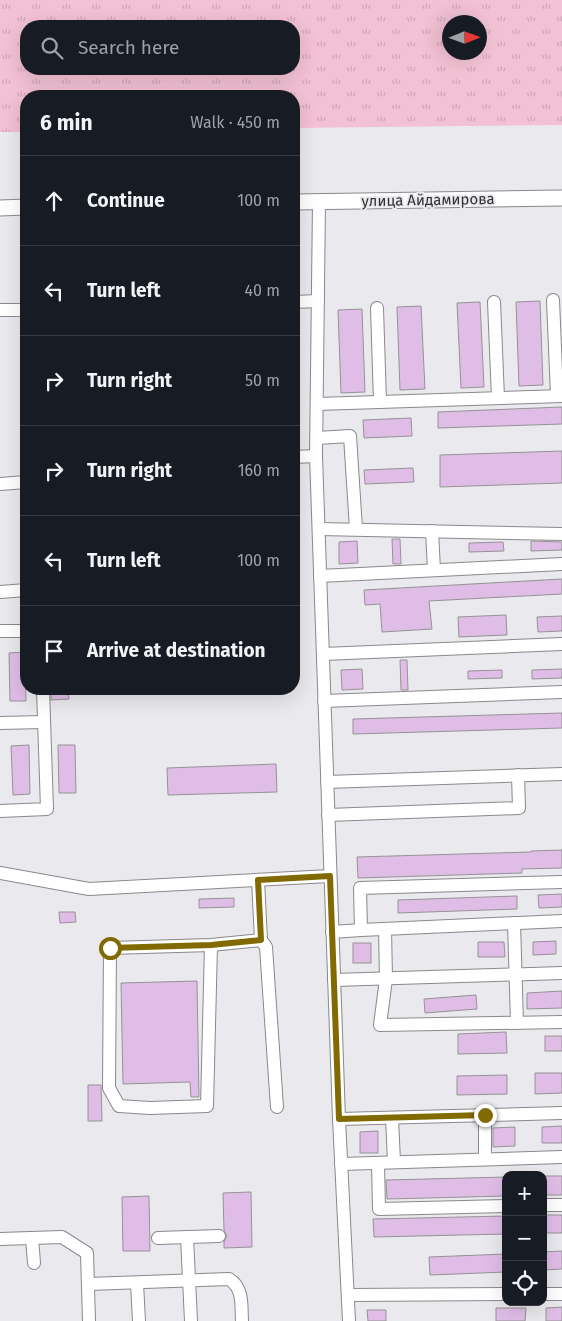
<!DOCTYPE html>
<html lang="en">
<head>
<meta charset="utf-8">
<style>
	:root { --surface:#171b24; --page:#20242c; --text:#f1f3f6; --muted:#9ea1a6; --line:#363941 }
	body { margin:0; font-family:"Fira Sans",sans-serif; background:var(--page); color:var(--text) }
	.controls { position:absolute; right:15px; bottom:15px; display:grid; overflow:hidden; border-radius:10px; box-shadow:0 5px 20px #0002 }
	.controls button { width:45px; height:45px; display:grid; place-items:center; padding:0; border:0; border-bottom:1px solid var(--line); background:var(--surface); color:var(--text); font:25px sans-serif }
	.compass { position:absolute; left:442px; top:15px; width:45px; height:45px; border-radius:50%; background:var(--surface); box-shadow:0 5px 20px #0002; rotate:89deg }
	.stop { position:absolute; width:15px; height:15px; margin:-11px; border:4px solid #826a02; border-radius:50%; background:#fff }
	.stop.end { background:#826a02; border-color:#fff; box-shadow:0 1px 5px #0008 }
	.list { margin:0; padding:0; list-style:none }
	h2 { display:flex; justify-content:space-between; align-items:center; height:65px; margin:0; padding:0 20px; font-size:21px }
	h2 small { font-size:16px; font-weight:400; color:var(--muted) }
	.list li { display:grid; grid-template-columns:32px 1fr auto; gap:15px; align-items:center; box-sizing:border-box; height:90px; padding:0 20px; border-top:1px solid var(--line) }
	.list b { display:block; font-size:19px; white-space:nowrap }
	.list em { font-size:16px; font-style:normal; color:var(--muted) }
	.icon { flex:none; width:28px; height:28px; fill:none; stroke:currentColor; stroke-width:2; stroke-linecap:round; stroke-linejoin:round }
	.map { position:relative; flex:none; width:562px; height:1321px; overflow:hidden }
	.search { position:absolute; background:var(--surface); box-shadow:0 5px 20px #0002; left:20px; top:20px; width:280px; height:55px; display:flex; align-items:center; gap:12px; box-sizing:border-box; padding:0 18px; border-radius:20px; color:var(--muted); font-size:19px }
	.panel { position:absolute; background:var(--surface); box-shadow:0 5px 20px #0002; left:20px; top:90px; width:280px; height:605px; border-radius:20px }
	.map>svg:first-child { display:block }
	.grass { fill:url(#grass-tufts); fill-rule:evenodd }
	.building { fill:#e0bde6; stroke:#959395 }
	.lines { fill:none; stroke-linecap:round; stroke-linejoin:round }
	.minor-casing { stroke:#89898c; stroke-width:14 }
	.major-casing { stroke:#89898c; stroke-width:17 }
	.minor { stroke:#fff; stroke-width:12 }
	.major { stroke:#fff; stroke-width:15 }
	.route { stroke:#826a02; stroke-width:6 }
	.labels { text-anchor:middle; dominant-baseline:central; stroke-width:4; stroke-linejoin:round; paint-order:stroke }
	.street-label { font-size:15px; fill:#313133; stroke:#eaeaee }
</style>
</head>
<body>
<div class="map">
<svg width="562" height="1321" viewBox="0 0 562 1321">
	<defs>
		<pattern id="grass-tufts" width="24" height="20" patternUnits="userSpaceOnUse" patternTransform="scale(1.25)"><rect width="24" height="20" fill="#f2c1d3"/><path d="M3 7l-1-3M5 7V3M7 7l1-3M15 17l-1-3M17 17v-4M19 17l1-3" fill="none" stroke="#d0a6b6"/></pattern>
	</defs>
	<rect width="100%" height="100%" fill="#eaeaee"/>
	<path class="grass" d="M0,0H562V125L294,128V96H26V132H0ZM450,22H480V52H450ZM26,26H294V69H26Z"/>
	<g class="building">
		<path d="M540,301L543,385L519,386L516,302Z"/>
		<path d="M480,302L484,387L461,388L457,303Z"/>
		<path d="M421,306L425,389L400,390L397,307Z"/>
		<path d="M362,309L365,392L341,393L338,310Z"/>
		<path d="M562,407V424L438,428V412Z"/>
		<path d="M411,418L412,436L364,438L363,420Z"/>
		<path d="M562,451V483L440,487V455Z"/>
		<path d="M413,468L414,482L365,484L364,470Z"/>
		<path d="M392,539H400L401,564H393Z"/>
		<path d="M357,541L358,563L339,564V542Z"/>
		<path d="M531,541L562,542V550L531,551Z"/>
		<path d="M503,542L504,551L469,552V543Z"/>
		<path d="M562,579V594L429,601L432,629L382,632L380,604L365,605L364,590Z"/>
		<path d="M506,615L507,635L459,637L458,617Z"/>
		<path d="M562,616V631L538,632L537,617Z"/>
		<path d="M25,652L26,701H10L9,653Z"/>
		<path d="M400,660H407L408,690H401Z"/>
		<path d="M362,669L363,689L342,690L341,670Z"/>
		<path d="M562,669V678L532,679V670Z"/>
		<path d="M502,670V678L468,679V671Z"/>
		<path d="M51,689H68L69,699L51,700Z"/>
		<path d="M562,713V728L353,734V719Z"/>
		<path d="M29,745L30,794L13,795L11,746Z"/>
		<path d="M58,745H75L76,793H59Z"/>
		<path d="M276,764L277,792L168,795L167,768Z"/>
		<path d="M562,850V868L522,869V873L358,878L357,857L531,852V851Z"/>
		<path d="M562,894V907L539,908L538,895Z"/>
		<path d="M517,896V909L398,913V900Z"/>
		<path d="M234,898V907L199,908V899Z"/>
		<path d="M59,912H75L76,922L60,923Z"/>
		<path d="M556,941V954L533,955V942Z"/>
		<path d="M478,942H504L505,957H478Z"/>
		<rect x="353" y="943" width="18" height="20"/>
		<path d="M197,981L199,1097H191L190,1082L123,1084L121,983Z"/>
		<path d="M562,991V1008L527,1009V993Z"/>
		<path d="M476,995L477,1009L425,1013L424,999Z"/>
		<path d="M506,1032L507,1053L458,1054V1034Z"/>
		<rect x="545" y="1036" width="17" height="15"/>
		<path d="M535,1073H562V1093L535,1094Z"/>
		<path d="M507,1075V1094L457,1095V1076Z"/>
		<path d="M88,1085H101L102,1121H88Z"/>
		<path d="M562,1126V1143H542V1127Z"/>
		<path d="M515,1127V1146L493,1147V1128Z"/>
		<path d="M378,1131V1153H360V1132Z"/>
		<rect x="543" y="1176" width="19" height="19"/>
		<path d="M506,1177V1196L387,1199L386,1180Z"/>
		<path d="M251,1192L252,1247L224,1248V1242L227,1236L224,1230L223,1193Z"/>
		<path d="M149,1196L150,1251H123L122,1197Z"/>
		<rect x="543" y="1215" width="19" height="18"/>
		<path d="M506,1216V1234L374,1237L373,1219Z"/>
		<path d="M562,1251V1269L543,1270V1252Z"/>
		<path d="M506,1254V1272L430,1275L429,1257Z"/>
		<path d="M562,1307V1321H546V1308Z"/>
		<path d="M496,1308H526L525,1321H496Z"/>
		<path d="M367,1310H386V1321H368Z"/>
	</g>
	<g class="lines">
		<g class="minor-casing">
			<g id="minor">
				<path d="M319,202L316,456L339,1119L349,1321"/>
				<path d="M553,300L557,396"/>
				<path d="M294,302L318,301"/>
				<path d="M494,302L498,398"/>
				<path d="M377,308L380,402"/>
				<path d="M0,310H26"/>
				<path d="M317,404L562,396"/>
				<path d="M317,438L350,436L356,529"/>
				<path d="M294,457L316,456"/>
				<path d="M0,484L26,482"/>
				<path d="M319,529L562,534"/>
				<path d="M432,531L434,570"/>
				<path d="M320,576L562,564"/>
				<path d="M0,592L26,590"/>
				<path d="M0,631H26"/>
				<path d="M323,654L562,644"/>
				<path d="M324,701L562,692"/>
				<path d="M0,723L44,722"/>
				<path d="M327,782L562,774"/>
				<path d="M0,811L47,809L43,689"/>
				<path d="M328,815L519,808L518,775"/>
				<path d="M0,873L89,889L330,876"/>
				<path d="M258,880L261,940L266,947L277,1107"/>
				<path d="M514,923L517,1023"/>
				<path d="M385,929L386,979L380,1025L562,1022"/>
				<path d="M361,930L562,921"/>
				<path d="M332,932L361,930L360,888L562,882"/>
				<path d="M211,945L207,1106L150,1108L119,1106L109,1088L110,948L211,945L261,940"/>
				<path d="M334,980L562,973"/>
				<path d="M392,1118L394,1162"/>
				<path d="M339,1119L562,1113"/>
				<path d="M485,1159V1115"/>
				<path d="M378,1163L379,1209L506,1206"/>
				<path d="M341,1164L562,1157"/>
				<path d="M543,1205H562"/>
				<path d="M187,1237L191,1321"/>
				<path d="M32,1238L34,1263"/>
				<path d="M158,1238L219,1236"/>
				<path d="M0,1239L62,1237L87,1253L89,1321"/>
				<path d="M137,1283L139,1321"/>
				<path d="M88,1284L229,1279C244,1288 241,1306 242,1321"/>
				<path d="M543,1294H562"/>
				<path d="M348,1295L506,1294"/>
			</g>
		</g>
		<g class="major-casing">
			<g id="major">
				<path d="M294,202L562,198"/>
				<path d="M0,208L26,207"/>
			</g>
		</g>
		<use href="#minor" class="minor"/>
		<use href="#major" class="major"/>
	</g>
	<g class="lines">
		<path class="route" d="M110,948L211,945L261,940L258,880L330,876L339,1119L485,1115"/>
	</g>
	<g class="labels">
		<g class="street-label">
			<text transform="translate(428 200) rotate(-1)">улица Айдамирова</text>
		</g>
	</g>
</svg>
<div class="controls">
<button>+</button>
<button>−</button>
<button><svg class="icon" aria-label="locate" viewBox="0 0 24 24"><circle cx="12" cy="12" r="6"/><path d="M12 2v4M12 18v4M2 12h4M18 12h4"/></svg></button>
</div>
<svg class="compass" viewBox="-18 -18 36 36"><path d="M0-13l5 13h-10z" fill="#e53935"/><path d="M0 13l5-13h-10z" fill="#9ea1a6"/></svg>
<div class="stop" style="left:110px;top:948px"></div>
<div class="stop end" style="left:485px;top:1115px"></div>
<div class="search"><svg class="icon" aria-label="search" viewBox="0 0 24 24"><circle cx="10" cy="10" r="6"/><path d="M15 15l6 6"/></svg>Search here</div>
<section class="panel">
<h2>6 min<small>Walk · 450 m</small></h2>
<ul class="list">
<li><svg class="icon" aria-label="ahead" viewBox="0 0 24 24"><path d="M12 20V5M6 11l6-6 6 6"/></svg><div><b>Continue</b></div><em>100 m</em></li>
<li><svg class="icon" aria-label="left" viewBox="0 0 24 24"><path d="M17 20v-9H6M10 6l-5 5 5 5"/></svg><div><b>Turn left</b></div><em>40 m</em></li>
<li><svg class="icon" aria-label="right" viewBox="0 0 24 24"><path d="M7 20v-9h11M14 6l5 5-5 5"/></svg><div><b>Turn right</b></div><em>50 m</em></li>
<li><svg class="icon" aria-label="right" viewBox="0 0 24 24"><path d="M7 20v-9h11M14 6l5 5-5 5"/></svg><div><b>Turn right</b></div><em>160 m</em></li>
<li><svg class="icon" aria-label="left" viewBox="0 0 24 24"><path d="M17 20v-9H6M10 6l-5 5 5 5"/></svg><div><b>Turn left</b></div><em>100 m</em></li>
<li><svg class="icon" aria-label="arrive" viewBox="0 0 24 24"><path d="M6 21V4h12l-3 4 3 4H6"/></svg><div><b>Arrive at destination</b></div></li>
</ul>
</section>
</div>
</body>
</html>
